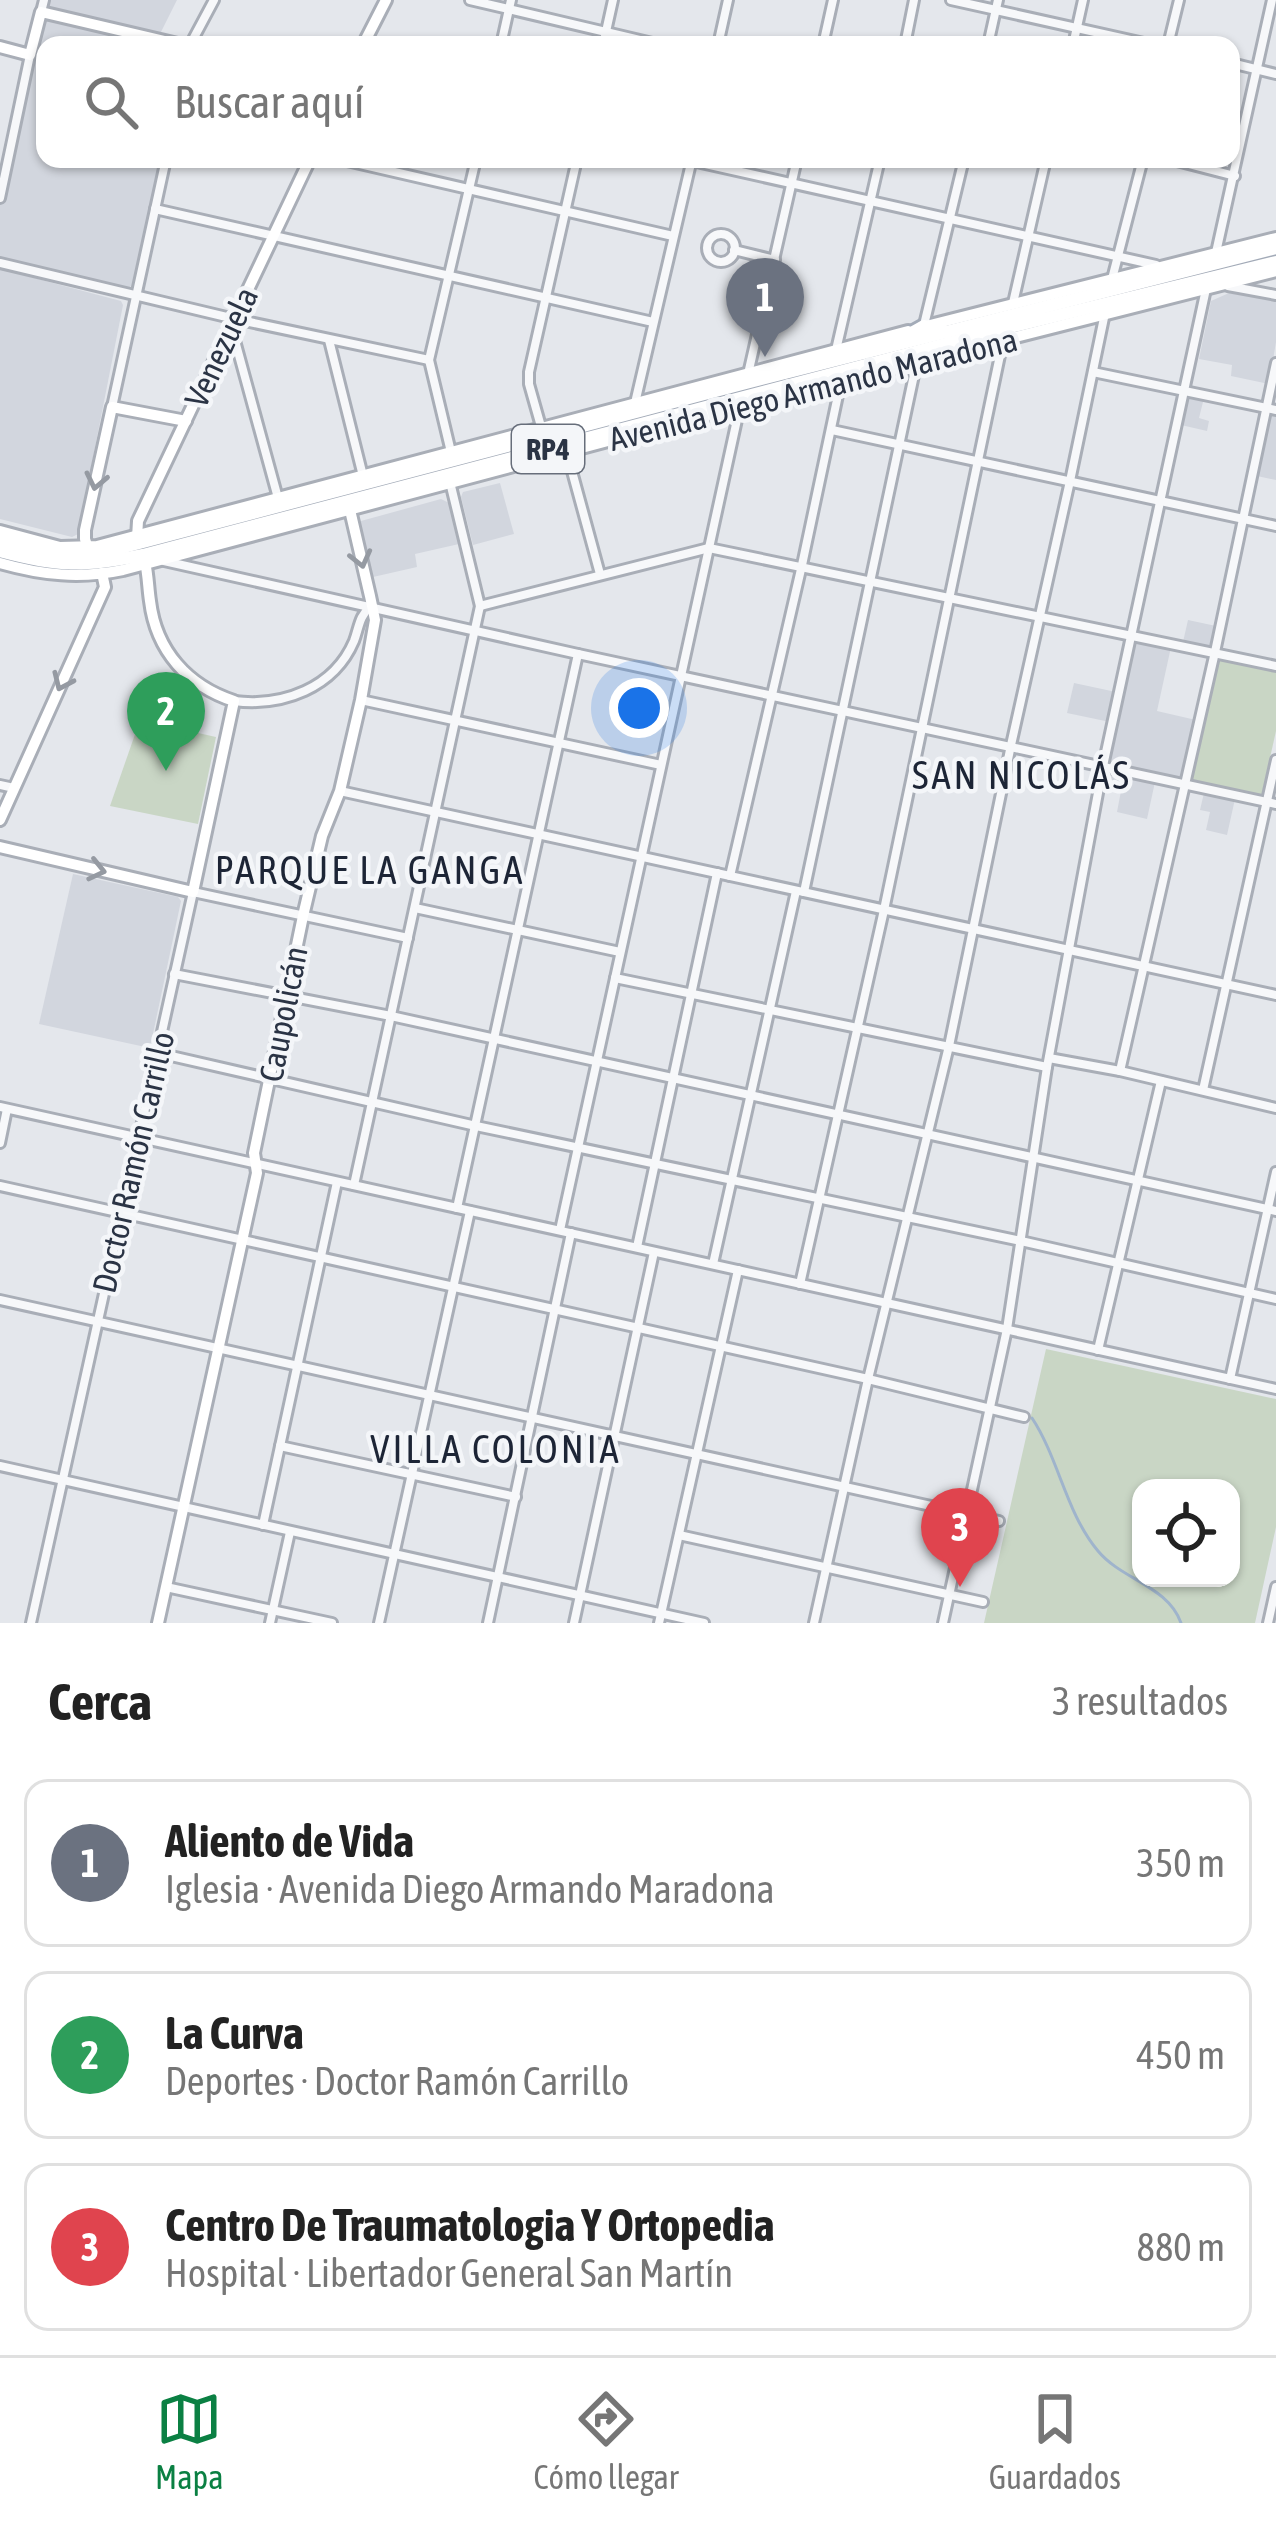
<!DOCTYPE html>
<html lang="es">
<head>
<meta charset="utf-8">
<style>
	:root { --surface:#fff; --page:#f6f6f6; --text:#222; --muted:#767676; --line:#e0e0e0; --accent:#0b8043 }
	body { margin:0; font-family:"Asap Condensed",sans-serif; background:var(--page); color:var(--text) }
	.controls { position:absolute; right:36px; bottom:36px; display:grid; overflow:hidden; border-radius:24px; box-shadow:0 3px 9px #0004 }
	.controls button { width:108px; height:108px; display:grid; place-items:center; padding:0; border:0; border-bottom:3px solid var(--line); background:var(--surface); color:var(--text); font:60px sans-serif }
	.you { position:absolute; left:639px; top:708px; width:42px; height:42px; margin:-30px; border:9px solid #fff; border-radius:50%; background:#1a73e8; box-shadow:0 0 0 18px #1a73e833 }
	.badge { display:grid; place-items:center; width:78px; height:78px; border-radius:50%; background:var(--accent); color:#fff; font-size:39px; font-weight:700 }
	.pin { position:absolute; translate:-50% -99px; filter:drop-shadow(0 3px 6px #0008) }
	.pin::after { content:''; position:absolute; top:63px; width:42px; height:36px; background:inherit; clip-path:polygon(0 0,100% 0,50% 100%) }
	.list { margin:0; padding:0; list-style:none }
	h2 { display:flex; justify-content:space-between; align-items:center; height:156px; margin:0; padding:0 48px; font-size:51px }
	h2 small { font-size:39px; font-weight:400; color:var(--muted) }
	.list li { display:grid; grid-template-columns:78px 1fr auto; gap:36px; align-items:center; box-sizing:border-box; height:168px; margin:0 24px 24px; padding:0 24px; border:3px solid var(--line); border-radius:24px }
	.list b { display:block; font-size:45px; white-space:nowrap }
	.list p { margin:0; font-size:39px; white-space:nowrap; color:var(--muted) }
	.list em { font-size:39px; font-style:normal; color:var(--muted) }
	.icon { flex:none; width:66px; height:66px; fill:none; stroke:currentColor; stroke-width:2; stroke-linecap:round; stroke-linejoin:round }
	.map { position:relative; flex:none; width:1276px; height:1623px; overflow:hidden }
	.search { position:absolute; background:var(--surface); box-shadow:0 3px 9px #0004; left:36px; right:36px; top:36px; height:132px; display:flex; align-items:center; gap:30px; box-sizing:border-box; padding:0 42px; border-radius:24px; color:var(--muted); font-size:45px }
	.sheet { height:732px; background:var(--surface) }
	nav { display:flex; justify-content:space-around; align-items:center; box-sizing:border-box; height:168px; border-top:3px solid var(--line); background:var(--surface); font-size:33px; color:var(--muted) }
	nav a { display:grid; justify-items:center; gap:6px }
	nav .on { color:var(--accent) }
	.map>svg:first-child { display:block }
	.built { fill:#d2d6de }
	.green { fill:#c9d6c5; fill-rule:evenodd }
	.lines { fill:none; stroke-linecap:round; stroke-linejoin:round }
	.stream { stroke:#9fb4cc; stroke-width:3 }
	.street-casing { stroke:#a9aeb7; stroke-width:14 }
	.secondary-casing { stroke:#a9aeb7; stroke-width:16 }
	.primary-casing { stroke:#a3abb8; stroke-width:18 }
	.street { stroke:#f7f8fa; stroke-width:8 }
	.secondary { stroke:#fff; stroke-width:10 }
	.primary { stroke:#fff; stroke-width:12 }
	.oneway { stroke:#959aa2 }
	.labels { text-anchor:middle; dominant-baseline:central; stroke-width:9; stroke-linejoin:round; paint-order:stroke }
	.shield { fill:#f4f6f9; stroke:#676e7b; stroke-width:3 }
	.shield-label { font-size:30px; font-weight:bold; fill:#2b3445 }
	.street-label { font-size:33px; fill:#2b3445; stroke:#f4f6f9 }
	.quarter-label { font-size:39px; letter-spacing:3px; fill:#1d2536; stroke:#f4f6f9 }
</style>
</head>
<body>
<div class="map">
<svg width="1276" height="1623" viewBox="0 0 1276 1623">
	<rect width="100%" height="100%" fill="#e4e7ec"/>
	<g class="built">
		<path d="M48,0H177L160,34L50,11L47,8Z"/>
		<path d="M45,18L170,45H45V159H161L134,284L127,289L0,259V204L40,23Z"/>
		<path d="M0,269L121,301L123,305L78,534L72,537L0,519Z"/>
		<path d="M1229,293L1276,301V342L1269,384L1231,376L1232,365L1199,359L1211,301Z"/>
		<path d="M1194,395L1204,398L1199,418L1209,421L1207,431L1181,425L1187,400Z"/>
		<path d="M1276,414V480L1257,476L1270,417Z"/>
		<path d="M500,483L514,534L473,545L461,497L463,492Z"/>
		<path d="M441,499L449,503L459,544L415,554L417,567L373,577L359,525L361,521Z"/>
		<path d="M1188,620L1216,626L1209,646L1183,642Z"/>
		<path d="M1138,641L1171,647L1157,711L1196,720L1183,774L1174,780L1112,766L1108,757L1133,645Z"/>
		<path d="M1074,683L1116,692L1110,722L1067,713Z"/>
		<path d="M1108,773L1155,782L1147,819L1117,812L1121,791L1103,787Z"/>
		<path d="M1204,793L1235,799L1227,835L1206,830L1210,812L1200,810Z"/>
		<path d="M73,874L178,897L181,901L150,1048L39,1024Z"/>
	</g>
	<g class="green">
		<path d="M1219,659L1276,672V731L1261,798L1191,783Z"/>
		<path d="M140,720L216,737L198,824L110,806Z"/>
		<path d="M1046,1349L1276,1399V1527L1255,1623H984ZM1141,1488H1231V1578H1141Z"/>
	</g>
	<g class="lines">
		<path class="stream" d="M1032,1418C1059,1459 1066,1513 1098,1551C1122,1580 1168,1586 1181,1623"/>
		<g class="street-casing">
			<g id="street">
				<path d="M470,0L661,45"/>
				<path d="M951,0L1153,45"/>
				<path d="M41,12L44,0"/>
				<path d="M190,45L214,0"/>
				<path d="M501,45L511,0"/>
				<path d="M603,45L613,0"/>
				<path d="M718,45L728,0"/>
				<path d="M823,45L833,0"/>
				<path d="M905,45L914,0"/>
				<path d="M988,45L998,0"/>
				<path d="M1073,45L1083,0"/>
				<path d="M1168,45L1179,0"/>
				<path d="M1231,63L1276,74"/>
				<path d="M338,159L673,236"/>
				<path d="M683,159L1156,265"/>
				<path d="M1169,159L1235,176"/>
				<path d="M0,198L30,55"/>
				<path d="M155,209L653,322"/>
				<circle cx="721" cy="248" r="14"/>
				<path d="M734,250L775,260"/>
				<path d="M1215,257L1272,0"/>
				<path d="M0,263L235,319L429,360"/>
				<path d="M1112,279L1143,159"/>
				<path d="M1228,286L1276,295"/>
				<path d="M1013,303L1046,159"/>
				<path d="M924,325L964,159"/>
				<path d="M231,326L278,498"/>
				<path d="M329,340L363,476"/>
				<path d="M836,350L880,159"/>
				<path d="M1093,372L1276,410"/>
				<path d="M748,374L797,159"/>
				<path d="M635,403L692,159"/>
				<path d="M112,407L166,159"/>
				<path d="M542,430L529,384V372L577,159"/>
				<path d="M832,430L1276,526"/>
				<path d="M451,452L429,360L476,159"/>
				<path d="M567,453L600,574"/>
				<path d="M164,561L578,654L1276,804"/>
				<path d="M480,606L709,548L1276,666"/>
				<path d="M361,700L661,765"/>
				<path d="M234,701C283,707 334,688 354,641C359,628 359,616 370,607"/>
				<path d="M0,785L14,788"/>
				<path d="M340,791L1276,995"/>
				<path d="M730,876L802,565L841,381"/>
				<path d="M804,892L917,361"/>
				<path d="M415,908L620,952"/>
				<path d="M174,974L391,1016L1276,1211"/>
				<path d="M615,978L1047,1067"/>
				<path d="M158,1053L476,1126L1021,1241L1276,1299"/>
				<path d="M1049,1058L1120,1071L1276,1108"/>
				<path d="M1120,1071L1215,652L1276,363"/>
				<path d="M1203,1090L1276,760"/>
				<path d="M0,1107L1276,1389"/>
				<path d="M0,1143L7,1109"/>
				<path d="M354,1185L480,606L449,478"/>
				<path d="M0,1186L868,1379L1024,1417"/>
				<path d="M457,1208L578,654"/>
				<path d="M560,1230L740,406"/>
				<path d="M637,1247L717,873"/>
				<path d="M713,1264L796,891"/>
				<path d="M800,1284L884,910L1003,341"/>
				<path d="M0,1300L999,1521"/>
				<path d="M1098,1350L1161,1081"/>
				<path d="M1230,1379L1276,1172"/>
				<path d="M280,1446L516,1497"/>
				<path d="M0,1466L704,1623"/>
				<path d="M263,1525L337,1182"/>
				<path d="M679,1535L983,1602"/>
				<path d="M166,1587L332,1623"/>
				<path d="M31,1623L193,892L408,938"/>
				<path d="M270,1623L290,1532"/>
				<path d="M379,1623L470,1211"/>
				<path d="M488,1623L571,1233"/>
				<path d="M574,1623L654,1252"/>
				<path d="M659,1623L738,1270"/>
				<path d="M814,1623L868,1379L949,1046L1011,745L1070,481L1105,313"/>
				<path d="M943,1623L1007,1329L1047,1067L1103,766L1206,289"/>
				<path d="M1268,1623L1276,1587"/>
			</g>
		</g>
		<g class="secondary-casing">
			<g id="secondary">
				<path d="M363,45L386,0"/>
				<path d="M0,47L30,55L41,12L182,45"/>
				<path d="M926,326L1276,238"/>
				<path d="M0,531L60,547L97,546L908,331"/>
				<path d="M137,538L138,521L310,159"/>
				<path d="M89,552L85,539V530L112,407L186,421"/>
				<path d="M0,563C42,575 80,579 123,570L653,429L1276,271"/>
				<path d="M0,820L105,587L102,573"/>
				<path d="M0,847L193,892L234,701C188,686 156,651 150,601C148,588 148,575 145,562"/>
				<path d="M158,1623L257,1173L254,1153L303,916L322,836L340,791L361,700L375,620L370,596L350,510"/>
			</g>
		</g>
		<g class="primary-casing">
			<g id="primary">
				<path d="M899,340L924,326L947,332"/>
				<path d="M0,541L58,556L105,552L746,383L1276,248"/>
				<path d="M0,551C59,567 83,567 143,555L1006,328L1276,262"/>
			</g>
		</g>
		<use href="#street" class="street"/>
		<use href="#secondary" class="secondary"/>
		<use href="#primary" class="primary"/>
	</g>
	<defs><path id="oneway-chevron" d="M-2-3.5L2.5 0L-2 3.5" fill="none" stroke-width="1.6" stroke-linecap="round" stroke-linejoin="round" transform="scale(3)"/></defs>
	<g class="oneway">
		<use href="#oneway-chevron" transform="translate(96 481) rotate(102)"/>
		<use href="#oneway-chevron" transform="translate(361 559) rotate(76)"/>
		<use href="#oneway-chevron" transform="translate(62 682) rotate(114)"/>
		<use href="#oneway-chevron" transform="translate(97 870) rotate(13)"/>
	</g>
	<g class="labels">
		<rect class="shield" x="512" y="425" width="72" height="48" rx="9"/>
		<g class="shield-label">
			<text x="548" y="449">RP4</text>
		</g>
		<g class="street-label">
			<text transform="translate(221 347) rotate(-65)">Venezuela</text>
			<text transform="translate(813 389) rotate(-14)">Avenida Diego Armando Maradona</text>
			<text transform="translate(283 1014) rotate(-79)">Caupolicán</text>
			<text transform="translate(133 1162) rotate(-77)">Doctor Ramón Carrillo</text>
		</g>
		<g class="quarter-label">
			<text x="1022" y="775">SAN NICOLÁS</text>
			<text x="370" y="870">PARQUE LA GANGA</text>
			<text x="496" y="1449">VILLA COLONIA</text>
		</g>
	</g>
</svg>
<div class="controls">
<button><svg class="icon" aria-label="locate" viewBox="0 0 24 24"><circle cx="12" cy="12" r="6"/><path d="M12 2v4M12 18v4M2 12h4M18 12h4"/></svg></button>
</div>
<div class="you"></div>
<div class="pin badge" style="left:765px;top:357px;background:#6b7280">1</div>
<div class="pin badge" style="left:166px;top:771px;background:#2e9e5b">2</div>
<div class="pin badge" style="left:960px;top:1587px;background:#e0444e">3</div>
<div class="search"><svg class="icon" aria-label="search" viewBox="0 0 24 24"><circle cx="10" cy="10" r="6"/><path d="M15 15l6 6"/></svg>Buscar aquí</div>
</div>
<section class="sheet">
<h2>Cerca<small>3 resultados</small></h2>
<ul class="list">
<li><span class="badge" style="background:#6b7280">1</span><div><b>Aliento de Vida</b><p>Iglesia · Avenida Diego Armando Maradona</p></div><em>350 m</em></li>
<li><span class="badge" style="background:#2e9e5b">2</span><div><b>La Curva</b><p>Deportes · Doctor Ramón Carrillo</p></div><em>450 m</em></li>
<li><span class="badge" style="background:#e0444e">3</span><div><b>Centro De Traumatologia Y Ortopedia</b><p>Hospital · Libertador General San Martín</p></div><em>880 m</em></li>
</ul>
</section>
<nav>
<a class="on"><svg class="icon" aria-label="map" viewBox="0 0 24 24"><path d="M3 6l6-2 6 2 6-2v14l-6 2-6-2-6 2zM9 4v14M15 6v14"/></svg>Mapa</a>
<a><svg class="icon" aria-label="directions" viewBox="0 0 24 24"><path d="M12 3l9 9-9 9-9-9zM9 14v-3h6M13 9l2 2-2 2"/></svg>Cómo llegar</a>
<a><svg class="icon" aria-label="saved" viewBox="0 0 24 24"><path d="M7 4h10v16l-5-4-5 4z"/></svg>Guardados</a>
</nav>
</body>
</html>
